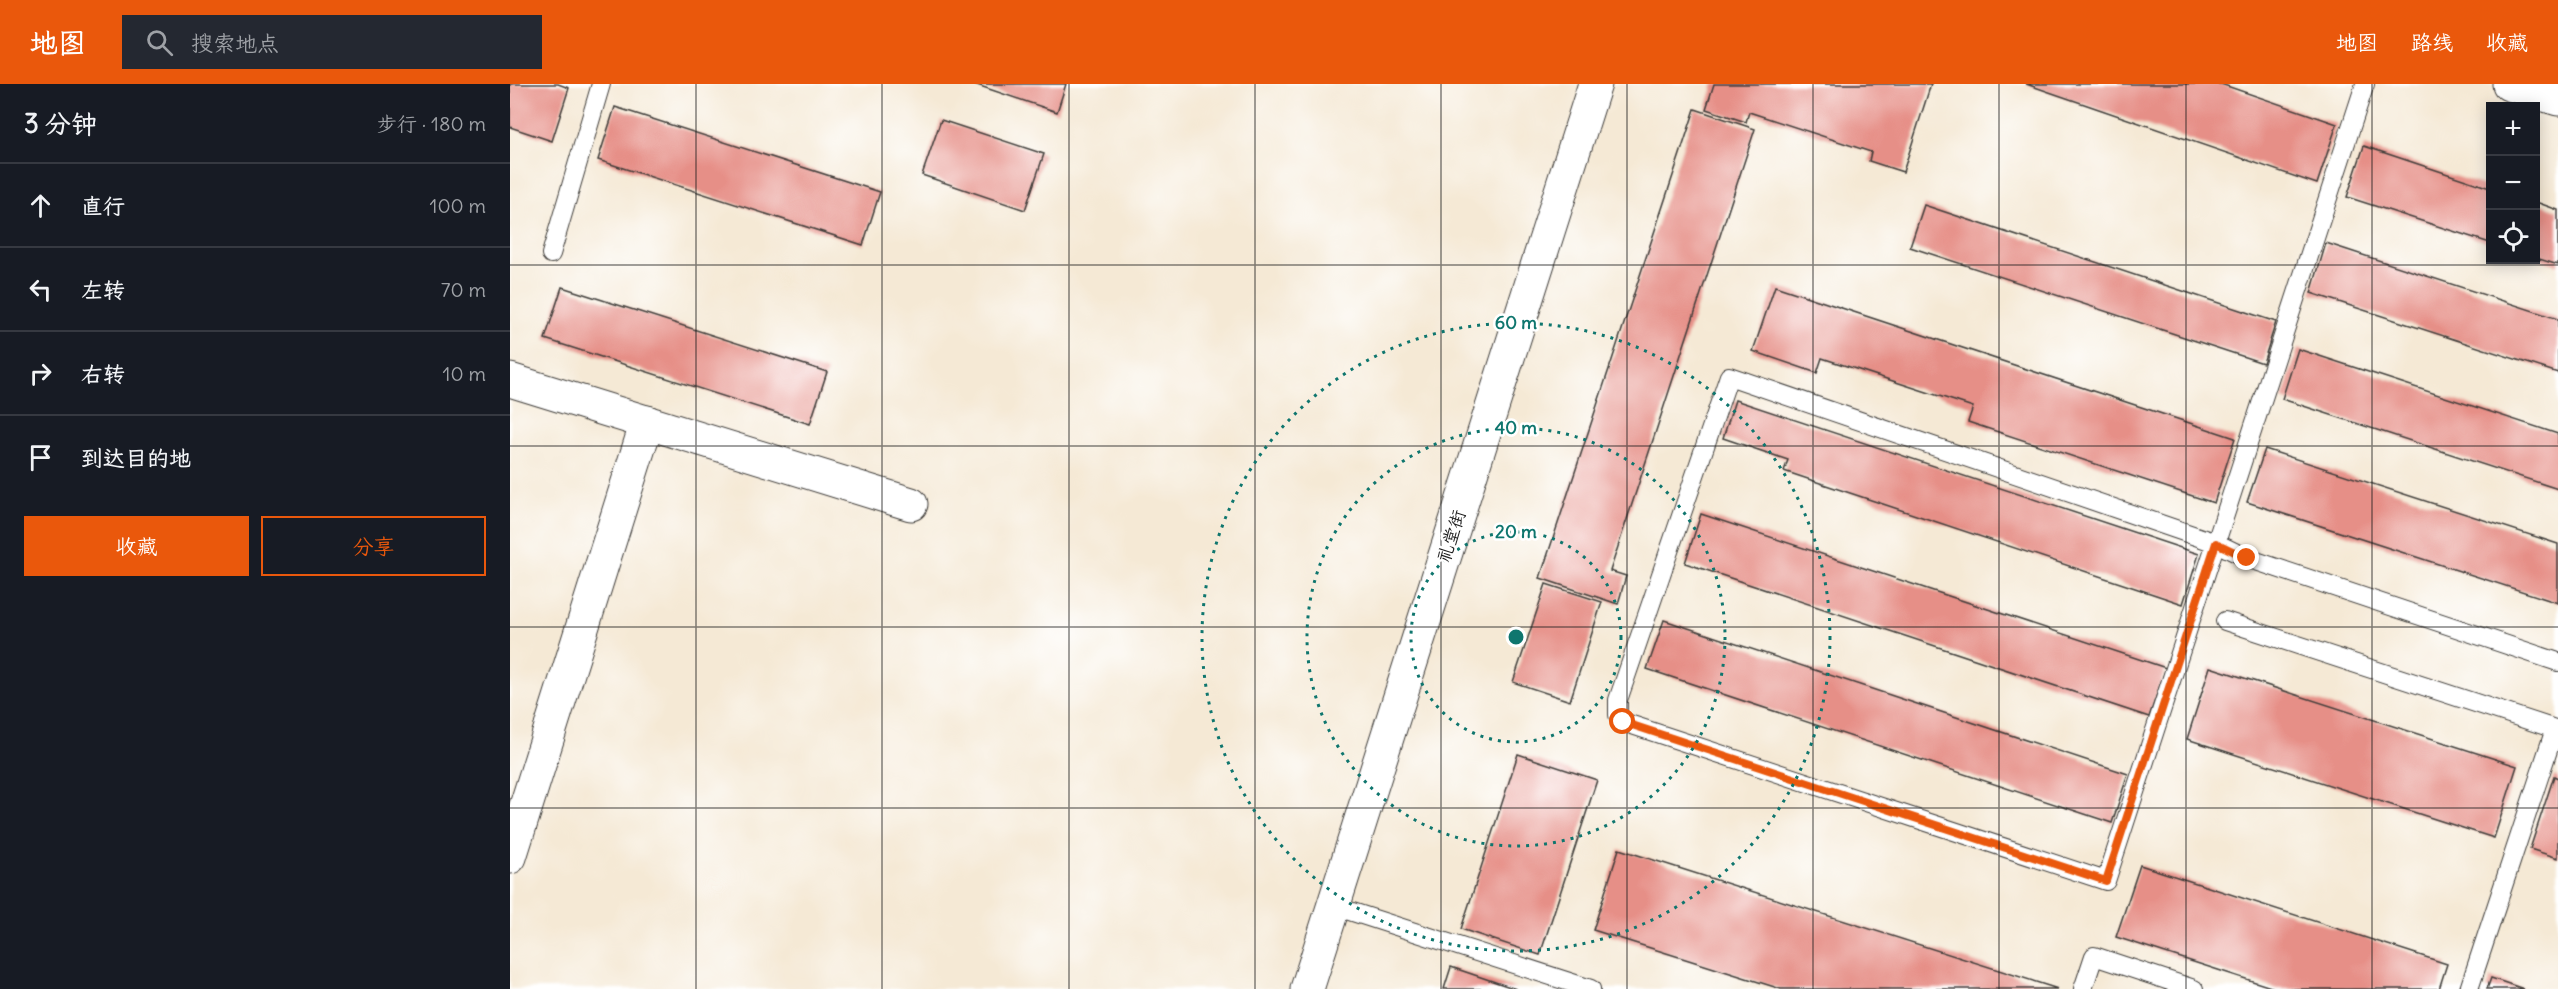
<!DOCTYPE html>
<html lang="zh">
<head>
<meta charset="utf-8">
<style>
	:root { --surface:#171b24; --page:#242831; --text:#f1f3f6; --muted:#9ea1a6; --line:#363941; --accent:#ea580c }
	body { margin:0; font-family:Delius,"LXGW WenKai TC",sans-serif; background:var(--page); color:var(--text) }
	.controls { position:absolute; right:18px; top:18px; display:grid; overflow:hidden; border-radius:0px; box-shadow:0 3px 15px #0003 }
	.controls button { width:54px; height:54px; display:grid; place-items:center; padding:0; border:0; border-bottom:2px solid var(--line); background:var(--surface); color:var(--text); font:30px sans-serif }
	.stop { position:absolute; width:18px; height:18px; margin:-14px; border:4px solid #ea580c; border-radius:50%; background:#fff }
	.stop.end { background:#ea580c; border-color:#fff; box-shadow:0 2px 6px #0008 }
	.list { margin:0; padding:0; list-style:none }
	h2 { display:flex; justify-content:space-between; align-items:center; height:78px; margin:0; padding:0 24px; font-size:26px }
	h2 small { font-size:20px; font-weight:400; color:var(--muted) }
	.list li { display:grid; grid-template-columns:39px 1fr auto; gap:18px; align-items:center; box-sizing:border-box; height:84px; padding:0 24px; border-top:2px solid var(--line) }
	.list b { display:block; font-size:22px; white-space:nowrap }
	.list em { font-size:20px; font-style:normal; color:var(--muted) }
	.actions { display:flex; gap:12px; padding:18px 24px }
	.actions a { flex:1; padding:14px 0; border:2px solid var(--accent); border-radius:0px; text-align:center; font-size:21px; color:var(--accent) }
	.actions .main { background:var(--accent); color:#fff }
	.icon { flex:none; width:33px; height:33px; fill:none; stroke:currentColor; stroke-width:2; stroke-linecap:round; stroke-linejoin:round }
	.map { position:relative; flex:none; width:2048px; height:905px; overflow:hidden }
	header { display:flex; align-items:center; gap:36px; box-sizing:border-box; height:84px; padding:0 30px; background:var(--accent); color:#fff }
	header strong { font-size:28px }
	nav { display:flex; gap:33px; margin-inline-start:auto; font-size:21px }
	.search { width:420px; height:54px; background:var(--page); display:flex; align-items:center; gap:15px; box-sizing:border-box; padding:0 21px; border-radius:0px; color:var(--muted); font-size:22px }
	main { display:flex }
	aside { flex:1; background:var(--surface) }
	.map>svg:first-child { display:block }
	.building { fill:#e68f87 }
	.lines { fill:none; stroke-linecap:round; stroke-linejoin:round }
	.service-casing { stroke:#3d3b38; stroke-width:20 }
	.minor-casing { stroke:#3d3b38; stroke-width:35 }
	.tertiary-casing { stroke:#3d3b38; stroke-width:35 }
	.secondary-casing { stroke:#3d3b38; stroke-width:35 }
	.service { stroke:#fff; stroke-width:18 }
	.minor { stroke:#fff; stroke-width:33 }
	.tertiary { stroke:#fff; stroke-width:33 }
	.secondary { stroke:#fff; stroke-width:33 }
	.route { stroke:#ea580c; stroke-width:8 }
	.grid { fill:none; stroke:#1c1c1c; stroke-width:1.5; stroke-opacity:0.55 }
	.ring { fill:none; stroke:#0f766e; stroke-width:3; stroke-dasharray:3 6 }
	.labels { text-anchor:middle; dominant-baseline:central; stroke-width:5; stroke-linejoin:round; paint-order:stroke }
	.street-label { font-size:18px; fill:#1c1c1c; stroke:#fff }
	.centre { fill:#0f766e; stroke:#fff; stroke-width:3 }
	.ring-label { font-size:18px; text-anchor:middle; font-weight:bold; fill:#0f766e; stroke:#fff; stroke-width:5; stroke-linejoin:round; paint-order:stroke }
</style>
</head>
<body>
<header>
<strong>地图</strong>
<div class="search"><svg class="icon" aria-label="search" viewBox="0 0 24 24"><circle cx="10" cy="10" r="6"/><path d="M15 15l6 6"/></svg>搜索地点</div>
<nav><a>地图</a><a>路线</a><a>收藏</a></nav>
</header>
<main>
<aside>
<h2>3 分钟<small>步行 · 180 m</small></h2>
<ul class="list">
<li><svg class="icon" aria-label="ahead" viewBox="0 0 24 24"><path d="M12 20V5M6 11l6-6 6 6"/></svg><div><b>直行</b></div><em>100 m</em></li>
<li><svg class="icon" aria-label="left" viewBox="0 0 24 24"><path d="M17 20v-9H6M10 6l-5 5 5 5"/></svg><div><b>左转</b></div><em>70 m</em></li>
<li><svg class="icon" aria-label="right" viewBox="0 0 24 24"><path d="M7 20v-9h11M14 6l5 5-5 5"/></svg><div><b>右转</b></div><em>10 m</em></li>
<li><svg class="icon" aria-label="arrive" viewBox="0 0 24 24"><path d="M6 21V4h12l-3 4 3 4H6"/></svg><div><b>到达目的地</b></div></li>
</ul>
<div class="actions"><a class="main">收藏</a><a>分享</a></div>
</aside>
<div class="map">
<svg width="2048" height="905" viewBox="0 0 2048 905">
	<rect width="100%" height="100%" fill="#fff"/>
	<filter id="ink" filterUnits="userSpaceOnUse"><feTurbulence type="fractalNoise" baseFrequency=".0167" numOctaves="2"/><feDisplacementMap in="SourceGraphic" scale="12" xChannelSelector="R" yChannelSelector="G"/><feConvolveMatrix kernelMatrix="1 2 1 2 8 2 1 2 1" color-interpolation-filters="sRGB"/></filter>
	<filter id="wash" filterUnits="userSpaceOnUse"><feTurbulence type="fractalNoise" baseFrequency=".008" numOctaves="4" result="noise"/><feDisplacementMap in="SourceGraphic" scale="24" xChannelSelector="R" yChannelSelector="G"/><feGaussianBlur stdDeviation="1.35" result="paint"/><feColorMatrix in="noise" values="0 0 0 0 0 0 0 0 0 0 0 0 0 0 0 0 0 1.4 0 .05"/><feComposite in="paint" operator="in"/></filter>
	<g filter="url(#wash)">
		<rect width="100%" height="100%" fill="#f5e9d5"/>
		<g id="blocks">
			<g class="building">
				<path d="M0,0H48L59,4L42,57L0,43Z"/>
				<path d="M464,0H556L547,28Z"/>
				<path d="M1204,0H1421L1393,88L1359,77L1361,68L1239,28L1236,38L1196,25Z"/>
				<path d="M1516,0H1711L1827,40L1807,100Z"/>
				<path d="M105,23L370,108L353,161L88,76Z"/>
				<path d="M1185,25L1245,45L1100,487L1116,492L1108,520L1030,494Z"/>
				<path d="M431,36L534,70L515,126L412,91Z"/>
				<path d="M1854,62L1980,104V159L1837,113Z"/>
				<path d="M2026,118L2048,126V181L2026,174Z"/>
				<path d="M1414,121L1766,238L1753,279L1400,163Z"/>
				<path d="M1816,159L2048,235V289L1801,209Z"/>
				<path d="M1265,202L1725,354L1704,419L1458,338L1463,323L1312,274L1307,289L1243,267Z"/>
				<path d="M52,203L317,288L300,340L35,255Z"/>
				<path d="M1788,265L2048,350V405L1772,315Z"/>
				<path d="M1225,316L1689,470L1673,520L1274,387L1278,376L1213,354Z"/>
				<path d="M1755,365L2048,460V519L1737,418Z"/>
				<path d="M1191,430L1656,584L1639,633L1175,479Z"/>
				<path d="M1036,500L1092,518L1060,617L1003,598Z"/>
				<path d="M1154,536L1618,690L1602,739L1137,585Z"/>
				<path d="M1700,583L2007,682L1984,754L1677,655Z"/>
				<path d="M1008,670L1087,696L1030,871L951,845Z"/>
				<path d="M2044,692L2048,694V774L2020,765Z"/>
				<path d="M1109,765L1548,905H1271L1083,846Z"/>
				<path d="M1630,781L1937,880L1929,905H1767L1606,853Z"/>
				<path d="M941,883L1006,905H934Z"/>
				<path d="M1981,894L2014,905H1977Z"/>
			</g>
		</g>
	</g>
	<g filter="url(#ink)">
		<use href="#blocks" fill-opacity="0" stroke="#3d3b38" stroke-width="1.5"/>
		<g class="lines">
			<g class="service-casing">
				<g id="service">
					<path d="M1855,0L1596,797L1113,638L1108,631V616L1219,292L1706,459L1737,474L2048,578"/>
					<path d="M41,170L91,0"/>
					<path d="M1715,537L2048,646"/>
					<path d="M824,822L1081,905"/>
					<path d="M1573,905L1584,872L1684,905"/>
					<path d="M1959,905L2045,645"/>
				</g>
			</g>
			<g class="minor-casing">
				<g id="minor">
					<path d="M0,296L401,420"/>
					<path d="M0,773L137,338"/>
				</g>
			</g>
			<g class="tertiary-casing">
				<path id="tertiary" d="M797,905L1085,0"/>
			</g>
			<g class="secondary-casing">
				<path id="secondary" d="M1999,0L2048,15"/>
			</g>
			<use href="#service" class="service"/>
			<use href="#minor" class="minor"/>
			<use href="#tertiary" class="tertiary"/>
			<use href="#secondary" class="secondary"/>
		</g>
	</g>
	<g class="lines" filter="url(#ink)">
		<path class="route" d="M1113,638L1596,797L1706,459L1737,474"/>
	</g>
	<path class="grid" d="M186,0V905M372,0V905M559,0V905M745,0V905M931,0V905M1117,0V905M1303,0V905M1489,0V905M1676,0V905M1862,0V905M0,181H2048M0,362H2048M0,543H2048M0,724H2048"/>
	<g class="ring">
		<circle cx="1006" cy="553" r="105"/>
		<circle cx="1006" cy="553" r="209"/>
		<circle cx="1006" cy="553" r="314"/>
	</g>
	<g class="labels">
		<g class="street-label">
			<text transform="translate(941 452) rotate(-72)">礼堂街</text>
		</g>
	</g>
	<circle cx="1006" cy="553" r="9" class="centre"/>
	<g class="ring-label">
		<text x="1006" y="245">60 m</text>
		<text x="1006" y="350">40 m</text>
		<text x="1006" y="454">20 m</text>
	</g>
</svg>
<div class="controls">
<button>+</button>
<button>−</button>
<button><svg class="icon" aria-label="locate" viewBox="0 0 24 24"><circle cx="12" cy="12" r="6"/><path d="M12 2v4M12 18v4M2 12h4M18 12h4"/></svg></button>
</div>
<div class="stop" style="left:1113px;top:638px"></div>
<div class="stop end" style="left:1737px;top:474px"></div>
</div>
</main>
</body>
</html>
